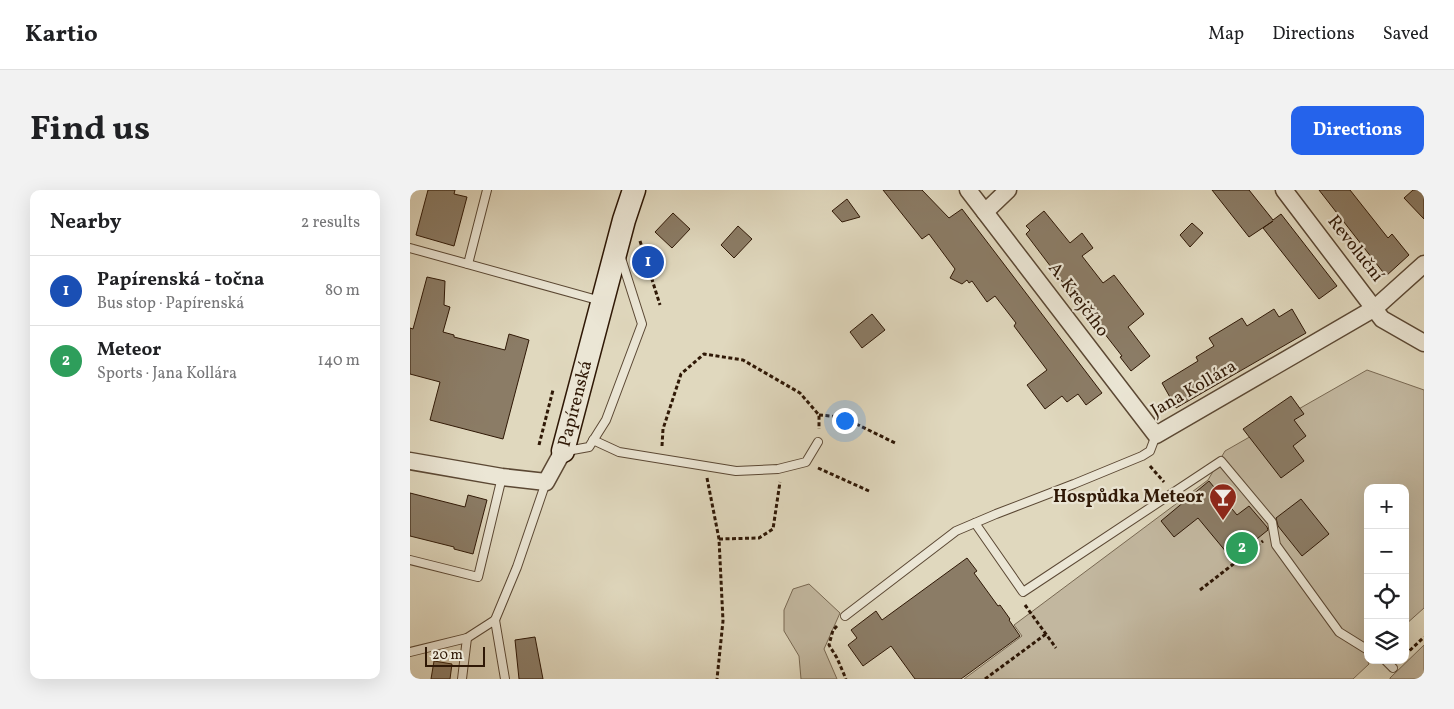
<!DOCTYPE html>
<html lang="en">
<head>
<meta charset="utf-8">
<style>
	:root { --surface:#fff; --page:#f2f2f2; --text:#202124; --muted:#757577; --line:#e0e0e0; --accent:#2563eb }
	body { margin:0; font-family:Vollkorn,serif; background:var(--page); color:var(--text) }
	.controls { position:absolute; right:15px; bottom:15px; display:grid; overflow:hidden; border-radius:10px; box-shadow:0 5px 20px #0002 }
	.controls button { width:45px; height:45px; display:grid; place-items:center; padding:0; border:0; border-bottom:1px solid var(--line); background:var(--surface); color:var(--text); font:25px sans-serif }
	.scale { position:absolute; left:15px; bottom:12px; width:60px; box-sizing:border-box; padding-left:5px; border:2px solid #2f1806; border-top:0; font-size:14px; line-height:18px; white-space:nowrap; color:#2f1806; -webkit-text-stroke:4px #ebe6d5; paint-order:stroke }
	.you { position:absolute; left:434px; top:230px; width:18px; height:18px; margin:-12px; border:4px solid #fff; border-radius:50%; background:#1a73e8; box-shadow:0 0 0 8px #1a73e833 }
	.badge { display:grid; place-items:center; width:32px; height:32px; border-radius:50%; background:var(--accent); color:#fff; font-size:16px; font-weight:700 }
	.pin { position:absolute; translate:-50% -50%; border:2px solid #fff; box-shadow:0 1px 5px #0006 }
	.list { margin:0; padding:0; list-style:none }
	h2 { display:flex; justify-content:space-between; align-items:center; height:65px; margin:0; padding:0 20px; font-size:21px }
	h2 small { font-size:16px; font-weight:400; color:var(--muted) }
	.list li { display:grid; grid-template-columns:32px 1fr auto; gap:15px; align-items:center; box-sizing:border-box; height:70px; padding:0 20px; border-top:1px solid var(--line) }
	.list b { display:block; font-size:19px; white-space:nowrap }
	.list p { margin:0; font-size:16px; white-space:nowrap; color:var(--muted) }
	.list em { font-size:16px; font-style:normal; color:var(--muted) }
	.icon { flex:none; width:28px; height:28px; fill:none; stroke:currentColor; stroke-width:2; stroke-linecap:round; stroke-linejoin:round }
	.map { position:relative; flex:none; width:1014px; height:489px; overflow:hidden; border-radius:10px }
	header { display:flex; align-items:center; gap:30px; box-sizing:border-box; height:70px; padding:0 25px; background:var(--surface); border-bottom:1px solid var(--line) }
	header strong { font-size:24px }
	nav { display:flex; gap:28px; margin-inline-start:auto; font-size:18px }
	.intro { display:flex; align-items:center; justify-content:space-between; box-sizing:border-box; height:120px; padding:0 30px }
	h1 { margin:0; font-size:35px }
	.button { padding:12px 22px; border-radius:10px; background:var(--accent); color:#fff; font-size:18px; font-weight:700 }
	main { display:flex; gap:30px; padding:0 30px }
	aside { flex:1; background:var(--surface); border-radius:10px; box-shadow:0 5px 20px #0002 }
	.map>svg:first-child { display:block }
	.green { fill:#c2b79f; stroke:#786852 }
	.building { fill:#8b7c66; stroke:#2f1806 }
	.lines { fill:none; stroke-linecap:round; stroke-linejoin:round }
	.lane-casing { stroke:#5b4834; stroke-width:10 }
	.street-casing { stroke:#5b4834; stroke-width:19 }
	.secondary-casing { stroke:#2f1806; stroke-width:25 }
	.path { stroke:#2f1806; stroke-width:3; stroke-dasharray:4 2.5; stroke-linecap:butt }
	.lane { stroke:#ebe6d5; stroke-width:8 }
	.street { stroke:#ebe6d5; stroke-width:16 }
	.secondary { stroke:#ebe6d5; stroke-width:22 }
	.labels { text-anchor:middle; dominant-baseline:central; stroke-width:4.5; stroke-linejoin:round; paint-order:stroke }
	.street-label { font-size:18px; fill:#2f1806; stroke:#ebe6d5 }
	.poi-label { font-size:18px; font-weight:bold; fill:#2f1806; stroke:#ebe6d5; text-anchor:end }
</style>
</head>
<body>
<header>
<strong>Kartio</strong>
<nav><a>Map</a><a>Directions</a><a>Saved</a></nav>
</header>
<div class="intro"><h1>Find us</h1><a class="button">Directions</a></div>
<main>
<aside>
<h2>Nearby<small>2 results</small></h2>
<ul class="list">
<li><span class="badge" style="background:#1a4fb4">1</span><div><b>Papírenská - točna</b><p>Bus stop · Papírenská</p></div><em>80 m</em></li>
<li><span class="badge" style="background:#2e9e5b">2</span><div><b>Meteor</b><p>Sports · Jana Kollára</p></div><em>140 m</em></li>
</ul>
</aside>
<div class="map">
<svg width="1014" height="489" viewBox="0 0 1014 489">
	<rect width="100%" height="100%" fill="#e0d8be"/>
	<filter id="stains"><feTurbulence type="fractalNoise" baseFrequency=".004" numOctaves="4"/><feColorMatrix values="0 0 0 0 .2 0 0 0 0 .09 0 0 0 0 .02 0 0 0 .5 -.17"/></filter>
	<radialGradient id="worn" r=".72"><stop offset=".6" stop-color="#630" stop-opacity="0"/><stop offset="1" stop-color="#630" stop-opacity=".3"/></radialGradient>
	<g class="green">
		<path d="M957,180L1014,200V418L995,435V298H958V461L955,466L959,474L943,489H554L612,446L604,435L798,290L815,261Z"/>
		<path d="M399,394L430,423L414,459L427,489H391L389,466L374,441V420L383,399Z"/>
		<path d="M1014,455V489H980V488Z"/>
	</g>
	<g class="building">
		<path d="M18,0H45L44,4L57,7L44,56L6,45Z"/>
		<path d="M473,0H512L539,28L552,19L692,203L676,215L668,204L657,212L652,206L635,219L617,195L637,180L604,136L606,133L585,106L577,112L562,91L559,93L557,90L552,94L540,88L545,79L519,44L512,49Z"/>
		<path d="M802,0H839L863,30L871,24L927,96L909,109L853,38L863,31L839,47Z"/>
		<path d="M909,0H940L978,48L982,44L999,65L976,86Z"/>
		<path d="M1003,0H1014V29L994,8Z"/>
		<path d="M437,9L450,27L432,32L422,21Z"/>
		<path d="M634,21L660,53L672,43L683,58L672,66L693,93L704,85L734,124L718,137L740,166L721,181L710,167L712,166L687,134L685,135L616,44L620,40L616,36Z"/>
		<path d="M263,23L280,39L262,58L245,42Z"/>
		<path d="M782,33L793,43L780,57L770,45Z"/>
		<path d="M328,36L342,49L324,68L311,55Z"/>
		<path d="M17,87L35,91L34,115L40,117L33,142L44,145V147L95,160L99,144L119,150L93,249L20,230L30,192L0,184V138L3,139Z"/>
		<path d="M864,119L869,127L882,119L896,143L766,218L752,193L788,171L786,167L804,156L799,148L832,128L837,136Z"/>
		<path d="M462,124L475,140L452,158L440,142Z"/>
		<path d="M881,206L894,224L884,230L896,246L883,256L894,271L871,288L833,239Z"/>
		<path d="M799,291L827,325L839,316L857,337L858,340L822,369L788,328L764,347L751,331Z"/>
		<path d="M0,303L55,317L58,305L77,310L63,364L44,359V357L0,346Z"/>
		<path d="M891,309L919,344L892,366L868,336L866,328Z"/>
		<path d="M557,368L567,381L564,383L588,416L590,415L600,429L599,430L610,446L551,489H505L481,456L453,476L438,455L447,448L441,440L466,421L472,430Z"/>
		<path d="M125,447L133,489H109L105,450Z"/>
		<path d="M24,471L42,474L40,489H21Z"/>
	</g>
	<g class="lines">
		<g class="lane-casing">
			<g id="lane">
				<path d="M0,58L191,111"/>
				<path d="M58,74L77,0"/>
				<path d="M183,250L209,262L326,281L368,279L396,272L408,252"/>
				<path d="M157,261L179,257L196,230L232,134L211,68"/>
				<path d="M565,333L613,402L811,271L862,332L866,355L929,442L958,460"/>
				<path d="M0,370L68,387L92,287"/>
				<path d="M435,426L546,341L586,324L664,294L732,266L740,261L746,245"/>
				<path d="M85,430L95,489"/>
				<path d="M0,462L57,448L85,430L107,377L136,292"/>
				<path d="M975,470L983,478"/>
				<path d="M52,489L57,448"/>
			</g>
		</g>
		<g class="street-casing">
			<g id="street">
				<path d="M558,0L746,245L965,118L1014,74"/>
				<path d="M874,0L972,129L1014,153"/>
				<path d="M575,22L598,0"/>
				<path d="M0,271L92,287L136,292L153,261"/>
			</g>
		</g>
		<g class="secondary-casing">
			<g id="secondary">
				<path id="s1" d="M153,261L214,30L224,0"/>
			</g>
		</g>
		<g class="path">
			<path d="M230,51L250,115"/>
			<path d="M409,225L432,227L485,253"/>
			<path d="M129,255L143,200"/>
			<path d="M252,256L253,239L271,184L294,164L333,170L390,203L409,225V239"/>
			<path d="M740,276L754,292"/>
			<path d="M408,278L459,301"/>
			<path d="M297,288L309,349L313,431L307,489"/>
			<path d="M309,349L349,348L363,339L370,292"/>
			<path d="M790,400L853,351"/>
			<path d="M615,415L646,458"/>
			<path d="M427,436L423,440L419,455L427,468L436,489"/>
			<path d="M995,465L1014,447"/>
			<path d="M575,489L636,444"/>
		</g>
		<use href="#lane" class="lane"/>
		<use href="#street" class="street"/>
		<use href="#secondary" class="secondary"/>
	</g>
	<defs>
		<g id="bar-pin" transform="scale(1.4375)"><path d="M0 17L-7.5 6A9.5 9.5 0 1 1 7.5 6Z" fill="#8f2418" stroke="#ebe6d5"/><path d="M-6-5H6L.8 .8V4.5H3.5V6h-7V4.5H-.8V.8Z" fill="#fff"/></g>
	</defs>
	<g fill-rule="evenodd">
		<use href="#bar-pin" x="813" y="307"/>
	</g>
	<g class="labels">
		<g class="street-label">
			<text transform="translate(945 59) rotate(52)">Revoluční</text>
			<text transform="translate(668 110) rotate(53)">A. Krejčího</text>
			<text transform="translate(784 199) rotate(-30)">Jana Kollára</text>
			<text stroke="none"><textPath href="#s1" startOffset="49">Papírenská</textPath></text>
		</g>
		<g class="poi-label">
			<text x="794" y="307">Hospůdka Meteor</text>
		</g>
	</g>
	<rect width="100%" height="100%" filter="url(#stains)"/>
	<rect width="100%" height="100%" fill="url(#worn)"/>
</svg>
<div class="controls">
<button>+</button>
<button>−</button>
<button><svg class="icon" aria-label="locate" viewBox="0 0 24 24"><circle cx="12" cy="12" r="6"/><path d="M12 2v4M12 18v4M2 12h4M18 12h4"/></svg></button>
<button><svg class="icon" aria-label="layers" viewBox="0 0 24 24"><path d="M12 4l9 5-9 5-9-5zM3 14l9 5 9-5"/></svg></button>
</div>
<div class="scale">20 m</div>
<div class="you"></div>
<div class="pin badge" style="left:238px;top:72px;background:#1a4fb4">1</div>
<div class="pin badge" style="left:832px;top:358px;background:#2e9e5b">2</div>
</div>
</main>
</body>
</html>
